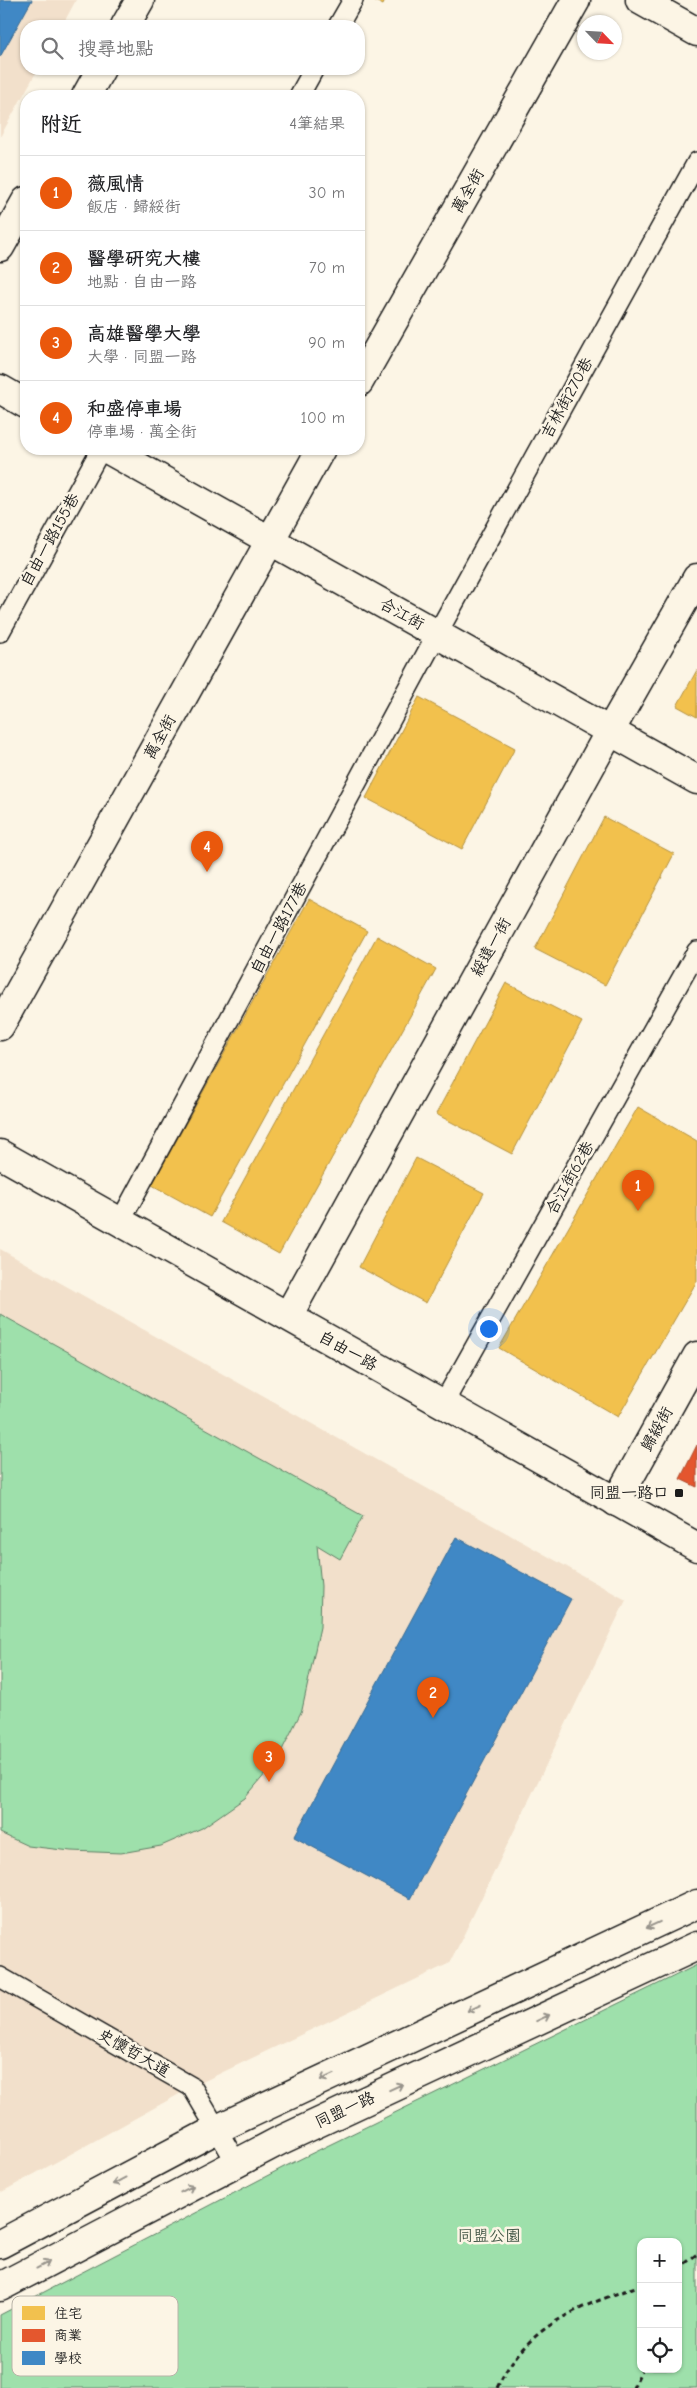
<!DOCTYPE html>
<html lang="zh-TW">
<head>
<meta charset="utf-8">
<style>
	:root { --surface:#fff; --page:#f2f2f2; --text:#202124; --muted:#757577; --line:#e0e0e0; --accent:#ea580c }
	body { margin:0; font-family:"Comic Neue","LXGW WenKai TC",sans-serif; background:var(--page); color:var(--text) }
	.controls { position:absolute; right:15px; bottom:15px; display:grid; overflow:hidden; border-radius:10px; box-shadow:0 1px 4px #0004 }
	.controls button { width:45px; height:45px; display:grid; place-items:center; padding:0; border:0; border-bottom:1px solid var(--line); background:var(--surface); color:var(--text); font:25px sans-serif }
	.compass { position:absolute; left:577px; top:15px; width:45px; height:45px; border-radius:50%; background:var(--surface); box-shadow:0 1px 4px #0004; rotate:115deg }
	.you { position:absolute; left:488px; top:1328px; width:18px; height:18px; margin:-12px; border:4px solid #fff; border-radius:50%; background:#1a73e8; box-shadow:0 0 0 8px #1a73e833 }
	.badge { display:grid; place-items:center; width:32px; height:32px; border-radius:50%; background:var(--accent); color:#fff; font-size:16px; font-weight:700 }
	.pin { position:absolute; translate:-50% -41px; filter:drop-shadow(0 1px 2px #0008) }
	.pin::after { content:''; position:absolute; top:26px; width:18px; height:15px; background:inherit; clip-path:polygon(0 0,100% 0,50% 100%) }
	.list { margin:0; padding:0; list-style:none }
	h2 { display:flex; justify-content:space-between; align-items:center; height:65px; margin:0; padding:0 20px; font-size:21px }
	h2 small { font-size:16px; font-weight:400; color:var(--muted) }
	.list li { display:grid; grid-template-columns:32px 1fr auto; gap:15px; align-items:center; box-sizing:border-box; height:75px; padding:0 20px; border-top:1px solid var(--line) }
	.list b { display:block; font-size:19px; white-space:nowrap }
	.list p { margin:0; font-size:16px; white-space:nowrap; color:var(--muted) }
	.list em { font-size:16px; font-style:normal; color:var(--muted) }
	.icon { flex:none; width:28px; height:28px; fill:none; stroke:currentColor; stroke-width:2; stroke-linecap:round; stroke-linejoin:round }
	.map { position:relative; flex:none; width:697px; height:2388px; overflow:hidden }
	.search { position:absolute; background:var(--surface); box-shadow:0 1px 4px #0004; left:20px; top:20px; width:345px; height:55px; display:flex; align-items:center; gap:12px; box-sizing:border-box; padding:0 18px; border-radius:20px; color:var(--muted); font-size:19px }
	.panel { position:absolute; background:var(--surface); box-shadow:0 1px 4px #0004; left:20px; top:90px; width:345px; height:365px; border-radius:20px }
	.map>svg:first-child { display:block }
	.built { fill:#f2e0cb }
	.green { fill:#9ee0ab; stroke:#5d7e64; fill-rule:evenodd }
	.homes { fill:#f2c14e; stroke:#b2903f }
	.shops { fill:#e4572e; stroke:#a84529 }
	.schools { fill:#3f88c5; stroke:#346892 }
	.lines { fill:none; stroke-linecap:round; stroke-linejoin:round }
	.service-casing { stroke:#1c1c1c; stroke-width:22 }
	.minor-casing { stroke:#1c1c1c; stroke-width:31 }
	.tertiary-casing { stroke:#1c1c1c; stroke-width:31 }
	.path { stroke:#1c1c1c; stroke-width:3; stroke-dasharray:5 4; stroke-linecap:butt }
	.service { stroke:#fcf5e5; stroke-width:19 }
	.minor { stroke:#fcf5e5; stroke-width:28 }
	.tertiary { stroke:#fcf5e5; stroke-width:28 }
	.oneway { stroke:#97938b }
	.poi-dot { fill:#1c1c1c; stroke:#fcf5e5; stroke-width:2 }
	.labels { text-anchor:middle; dominant-baseline:central; stroke-width:5; stroke-linejoin:round; paint-order:stroke }
	.street-label { font-size:16px; fill:#1c1c1c; stroke:#fcf5e5 }
	.poi-label { font-size:16px; fill:#1c1c1c; stroke:#fcf5e5; text-anchor:end }
	.park-label { font-size:16px; fill:#435747; stroke:#fcf5e5 }
	.key { fill:#fcf5e5; stroke:#b9b4a9; stroke-width:1 }
	.key-label { font-size:14px; fill:#1c1c1c }
</style>
</head>
<body>
<div class="map">
<svg width="697" height="2388" viewBox="0 0 697 2388">
	<rect width="100%" height="100%" fill="#fcf5e5"/>
	<filter id="ink" filterUnits="userSpaceOnUse"><feTurbulence type="fractalNoise" baseFrequency=".02" numOctaves="2"/><feDisplacementMap in="SourceGraphic" scale="10" xChannelSelector="R" yChannelSelector="G"/><feConvolveMatrix kernelMatrix="1 2 1 2 8 2 1 2 1" color-interpolation-filters="sRGB"/></filter>
	<g filter="url(#ink)">
		<g class="built">
			<path d="M0,0H76L62,26H26V69H38L0,137Z"/>
			<path d="M0,1249L626,1600L450,1963L192,2087L0,2193Z"/>
		</g>
		<g class="green">
			<path d="M0,1314L363,1516L340,1559L317,1545L321,1586L320,1627L302,1710L277,1760L245,1798L202,1828L161,1846L121,1853L71,1851L28,1846L0,1833Z"/>
			<path d="M697,1965V2388H0V2315L284,2167ZM641,2242H678V2369H641Z"/>
		</g>
		<g class="homes">
			<path d="M374,0H385L383,5Z"/>
			<path d="M697,670V717L677,706Z"/>
			<path d="M419,697L515,748L462,849L366,798Z"/>
			<path d="M604,817L674,854L605,985L535,949Z"/>
			<path d="M309,899L367,931L210,1217L152,1185Z"/>
			<path d="M377,936L436,969L279,1254L221,1222Z"/>
			<path d="M506,983L582,1022L512,1154L436,1114Z"/>
			<path d="M638,1107L697,1141V1281L618,1417L499,1348Z"/>
			<path d="M416,1158L484,1193L426,1303L359,1267Z"/>
		</g>
		<path class="shops" d="M697,1445V1487L680,1479Z"/>
		<g class="schools">
			<path d="M0,0H32L0,57Z"/>
			<path d="M456,1537L571,1599L410,1899L294,1837Z"/>
		</g>
		<g class="lines">
			<g class="service-casing">
				<g id="service">
					<path d="M338,26L353,0"/>
					<path d="M299,96L314,69"/>
					<path d="M0,632L101,449"/>
					<path d="M120,1222L437,634L697,162"/>
					<path d="M443,1404L697,951"/>
					<path d="M0,1977L192,2087L236,2162"/>
				</g>
			</g>
			<g class="minor-casing">
				<g id="minor">
					<path d="M640,0L697,32"/>
					<path d="M125,26L140,0"/>
					<path d="M86,96L101,69"/>
					<path d="M0,247L26,201"/>
					<path d="M359,382L576,0"/>
					<path d="M0,389L26,404"/>
					<path d="M107,449L697,780"/>
					<path d="M0,1026L321,449"/>
					<path d="M288,1316L610,731L697,578"/>
					<path d="M616,1502L697,1356"/>
				</g>
			</g>
			<g class="tertiary-casing">
				<g id="tertiary">
					<path d="M0,1154L697,1547"/>
					<path d="M0,2244L217,2129L697,1904"/>
					<path d="M0,2287L279,2141L697,1946"/>
				</g>
			</g>
			<g class="path">
				<path d="M678,2269L697,2254"/>
				<path d="M497,2388C527,2324 579,2307 641,2285"/>
				<path d="M633,2388L642,2369"/>
			</g>
			<use href="#service" class="service"/>
			<use href="#minor" class="minor"/>
			<use href="#tertiary" class="tertiary"/>
		</g>
		<defs><path id="oneway-shaft" d="M-6 0H5M1.5-3L5.5 0L1.5 3" fill="none" stroke-width="1.6" stroke-linecap="round" stroke-linejoin="round" transform="scale(1.25)"/></defs>
		<g class="oneway">
			<use href="#oneway-shaft" transform="translate(653 1925) rotate(155)"/>
			<use href="#oneway-shaft" transform="translate(474 2008) rotate(155)"/>
			<use href="#oneway-shaft" transform="translate(543 2018) rotate(-25)"/>
			<use href="#oneway-shaft" transform="translate(327 2077) rotate(155)"/>
			<use href="#oneway-shaft" transform="translate(396 2087) rotate(-25)"/>
			<use href="#oneway-shaft" transform="translate(119 2181) rotate(152)"/>
			<use href="#oneway-shaft" transform="translate(187 2189) rotate(-27)"/>
			<use href="#oneway-shaft" transform="translate(43 2265) rotate(-28)"/>
		</g>
	</g>
	<rect class="poi-dot" x="674" y="1488" width="10" height="10" rx="2.5"/>
	<g class="labels">
		<g class="street-label">
			<text transform="translate(468 191) rotate(-60)">萬全街</text>
			<text transform="translate(567 398) rotate(-61)">吉林街270巷</text>
			<text transform="translate(50 540) rotate(-61)">自由一路155巷</text>
			<text transform="translate(402 614) rotate(29)">合江街</text>
			<text transform="translate(160 737) rotate(-61)">萬全街</text>
			<text transform="translate(279 928) rotate(-62)">自由一路177巷</text>
			<text transform="translate(491 947) rotate(-61)">綏遠一街</text>
			<text transform="translate(570 1178) rotate(-61)">合江街62巷</text>
			<text transform="translate(348 1351) rotate(29)">自由一路</text>
			<text transform="translate(657 1429) rotate(-61)">歸綏街</text>
			<text transform="translate(134 2053) rotate(30)">史懷哲大道</text>
			<text transform="translate(345 2110) rotate(-25)">同盟一路</text>
		</g>
		<g class="poi-label">
			<text x="669" y="1493">同盟一路口</text>
		</g>
		<g class="park-label">
			<text x="489" y="2236">同盟公園</text>
		</g>
	</g>
	<rect x="12" y="2296" width="166" height="80" rx="8" class="key"/>
	<rect x="22" y="2306" width="23" height="14" fill="#f2c14e"/>
	<rect x="22" y="2329" width="23" height="13" fill="#e4572e"/>
	<rect x="22" y="2351" width="23" height="14" fill="#3f88c5"/>
	<g class="key-label">
		<text x="54" y="2318">住宅</text>
		<text x="54" y="2340">商業</text>
		<text x="54" y="2363">學校</text>
	</g>
</svg>
<div class="controls">
<button>+</button>
<button>−</button>
<button><svg class="icon" aria-label="locate" viewBox="0 0 24 24"><circle cx="12" cy="12" r="6"/><path d="M12 2v4M12 18v4M2 12h4M18 12h4"/></svg></button>
</div>
<svg class="compass" viewBox="-18 -18 36 36"><path d="M0-13l5 13h-10z" fill="#e53935"/><path d="M0 13l5-13h-10z" fill="#757577"/></svg>
<div class="you"></div>
<div class="pin badge" style="left:638px;top:1211px">1</div>
<div class="pin badge" style="left:433px;top:1718px">2</div>
<div class="pin badge" style="left:269px;top:1782px">3</div>
<div class="pin badge" style="left:207px;top:872px">4</div>
<div class="search"><svg class="icon" aria-label="search" viewBox="0 0 24 24"><circle cx="10" cy="10" r="6"/><path d="M15 15l6 6"/></svg>搜尋地點</div>
<section class="panel">
<h2>附近<small>4筆結果</small></h2>
<ul class="list">
<li><span class="badge">1</span><div><b>薇風情</b><p>飯店 · 歸綏街</p></div><em>30 m</em></li>
<li><span class="badge">2</span><div><b>醫學研究大樓</b><p>地點 · 自由一路</p></div><em>70 m</em></li>
<li><span class="badge">3</span><div><b>高雄醫學大學</b><p>大學 · 同盟一路</p></div><em>90 m</em></li>
<li><span class="badge">4</span><div><b>和盛停車場</b><p>停車場 · 萬全街</p></div><em>100 m</em></li>
</ul>
</section>
</div>
</body>
</html>
